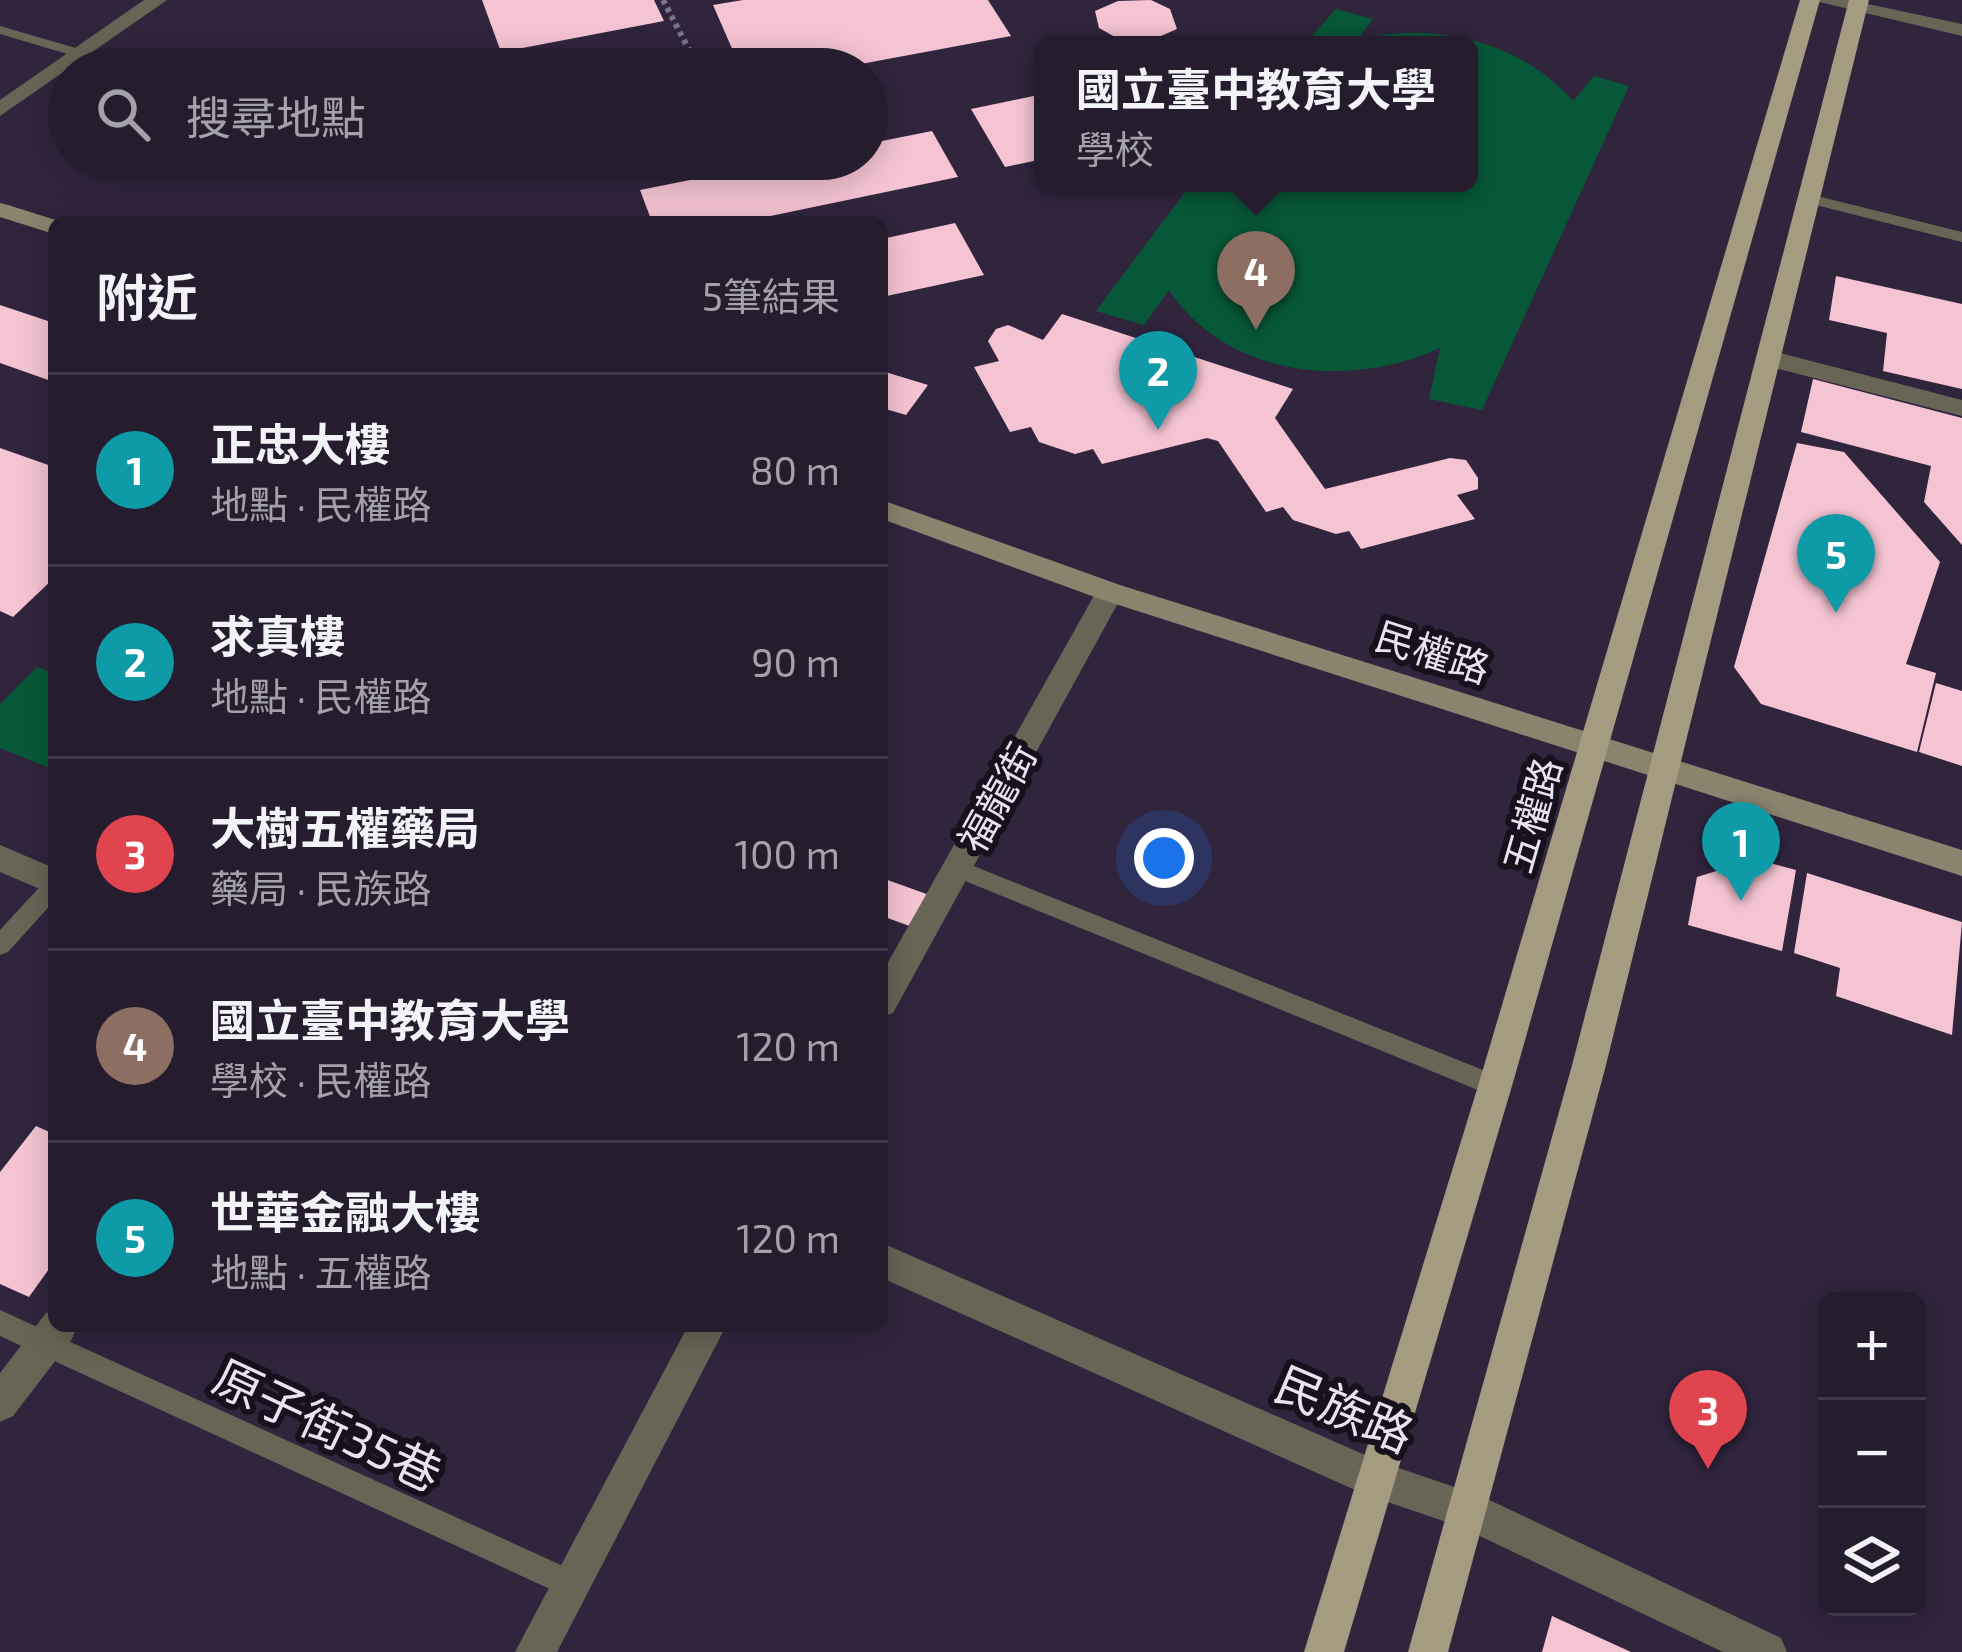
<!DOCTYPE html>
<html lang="zh-TW">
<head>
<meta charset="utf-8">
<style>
	:root { --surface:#251c2e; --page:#31293a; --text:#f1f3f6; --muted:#a3a1aa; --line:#423a4a; --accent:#1bd5b1 }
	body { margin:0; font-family:"Exo 2","Noto Sans TC",sans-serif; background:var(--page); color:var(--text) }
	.controls { position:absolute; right:36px; bottom:36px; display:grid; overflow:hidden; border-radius:18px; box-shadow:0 6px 30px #0003 }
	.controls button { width:108px; height:108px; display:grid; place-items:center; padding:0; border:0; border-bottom:3px solid var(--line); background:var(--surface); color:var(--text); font:60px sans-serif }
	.you { position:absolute; left:1164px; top:858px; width:42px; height:42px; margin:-30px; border:9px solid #fff; border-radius:50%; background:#1a73e8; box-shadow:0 0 0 18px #1a73e833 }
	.badge { display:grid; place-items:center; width:78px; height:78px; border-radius:50%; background:var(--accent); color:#fff; font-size:39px; font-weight:700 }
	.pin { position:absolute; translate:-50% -99px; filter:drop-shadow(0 3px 6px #0008) }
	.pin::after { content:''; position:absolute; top:63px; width:42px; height:36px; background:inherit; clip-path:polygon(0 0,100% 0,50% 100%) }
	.popup { position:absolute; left:1034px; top:36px; width:444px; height:156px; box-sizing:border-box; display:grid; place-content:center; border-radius:18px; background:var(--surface); filter:drop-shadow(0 3px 9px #0005); font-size:39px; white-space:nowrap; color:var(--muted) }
	.popup b { font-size:45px; color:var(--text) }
	.popup::after { content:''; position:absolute; left:50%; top:100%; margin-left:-24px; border:24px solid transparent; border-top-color:var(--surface) }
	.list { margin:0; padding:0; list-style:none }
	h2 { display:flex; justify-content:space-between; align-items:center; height:156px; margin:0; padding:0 48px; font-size:51px }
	h2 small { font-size:39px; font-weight:400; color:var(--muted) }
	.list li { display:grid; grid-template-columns:78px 1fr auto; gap:36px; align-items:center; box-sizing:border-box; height:192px; padding:0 48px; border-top:3px solid var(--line) }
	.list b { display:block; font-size:45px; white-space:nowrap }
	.list p { margin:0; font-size:39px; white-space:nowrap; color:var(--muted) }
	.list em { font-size:39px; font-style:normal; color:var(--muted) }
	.icon { flex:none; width:66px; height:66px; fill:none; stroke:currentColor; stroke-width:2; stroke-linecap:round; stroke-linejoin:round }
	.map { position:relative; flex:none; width:1962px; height:1652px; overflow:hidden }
	.search { position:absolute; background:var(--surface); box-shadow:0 6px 30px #0003; left:48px; top:48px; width:840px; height:132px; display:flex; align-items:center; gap:30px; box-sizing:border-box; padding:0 42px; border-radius:66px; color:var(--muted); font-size:45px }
	.panel { position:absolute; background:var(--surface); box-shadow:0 6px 30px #0003; left:48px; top:216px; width:840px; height:1116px; border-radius:18px }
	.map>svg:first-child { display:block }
	.green { fill:#075838 }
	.building { fill:#f5c4d3 }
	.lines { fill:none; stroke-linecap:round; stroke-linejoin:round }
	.path { stroke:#7d7388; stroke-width:6; stroke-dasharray:4.5 4.5; stroke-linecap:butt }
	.service { fill:#686456; fill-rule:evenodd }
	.minor { fill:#686456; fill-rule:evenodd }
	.secondary { fill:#8a836e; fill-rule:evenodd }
	.primary { fill:#a49b80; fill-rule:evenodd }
	.labels { text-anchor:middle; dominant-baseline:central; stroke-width:12; stroke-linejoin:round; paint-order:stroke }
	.street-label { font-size:39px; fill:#e9e2f2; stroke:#16111c }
	.near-street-label { font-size:48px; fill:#e9e2f2; stroke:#16111c }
</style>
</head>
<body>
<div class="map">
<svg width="1962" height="1652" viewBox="0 0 1962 1652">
	<rect width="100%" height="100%" fill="#31253e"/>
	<g class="green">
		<path d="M1336,9L1373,19L1357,40C1433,20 1521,41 1573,101L1594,76L1629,86L1482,410L1429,399L1440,348C1348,390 1227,377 1169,290L1144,325L1096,311L1192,183H1469V45H1304Z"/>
		<path d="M37,667L54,673V770L0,748V704Z"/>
	</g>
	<g class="building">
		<path d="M482,0H654L664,21L501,52Z"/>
		<path d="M743,0H988L1011,36L834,69H741L713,5Z"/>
		<path d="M1151,0L1170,9L1177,29L1154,39L1124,42L1099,28L1095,11L1118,1Z"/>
		<path d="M1043,94V159L1005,167L971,109Z"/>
		<path d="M932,131L958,177L741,222H652L640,190L795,159H867V144Z"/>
		<path d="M955,223L984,275L882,297V239Z"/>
		<path d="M1836,276L1962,304V389L1883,371L1887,333L1829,320Z"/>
		<path d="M0,305L54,323V382L0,363Z"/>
		<path d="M1062,314L1293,389L1275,418L1325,489L1450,458L1466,460L1478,478V489L1457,495L1475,519L1361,549L1349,531L1336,534L1293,520L1283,507L1266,512L1218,441L1207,438L1102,464L1093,449L1075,454L1039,442L1031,427L1010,432L974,367L999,361L988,341L996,329L1008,325L1043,340Z"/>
		<path d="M882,371L928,385L906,415L882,408Z"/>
		<path d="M1813,379L1962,418V545L1924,502L1931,466L1801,432Z"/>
		<path d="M1797,443L1844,452L1940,562L1906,664L1936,673L1917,752L1761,704L1734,667Z"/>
		<path d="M0,448L54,467V578L13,617L0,611Z"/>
		<path d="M1936,683L1962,691V766L1919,752Z"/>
		<path d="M1755,859L1796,870L1782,951L1688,925L1697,877Z"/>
		<path d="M1807,873L1962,922L1952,1035L1836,996L1840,968L1794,953Z"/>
		<path d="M882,878L932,896L915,928L882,916Z"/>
		<path d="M36,1126L54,1134V1262L29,1297L0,1284V1172Z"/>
		<path d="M1552,1616L1631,1652H1542Z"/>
	</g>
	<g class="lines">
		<path class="path" d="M663,0L699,69"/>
		<g class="service">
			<path d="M0,26L86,51L88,54L81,58L0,34Z"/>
			<path d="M1809,194L1962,232V242L1804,202L1801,199Z"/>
			<path d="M956,859L1503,1078L1507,1086L1503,1094L1495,1097L948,874L945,868L948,862Z"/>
			<path d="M54,877V901L8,952L0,955V930L46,880Z"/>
			<path d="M0,1310L583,1575L587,1585L583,1595L573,1599L563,1595L0,1336Z"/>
		</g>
		<g class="minor">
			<path d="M144,0H167L0,116V100Z"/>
			<path d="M1811,0H1849L1962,24V36Z"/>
			<path d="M1768,350L1962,400V416L1759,364L1756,358Z"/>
			<path d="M1110,582L1124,592L893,1013L882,1017V973L1100,585Z"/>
			<path d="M0,845L54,868V895L0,872Z"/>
			<path d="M882,1243L1381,1462L1481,1496L1781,1638L1787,1652H1723L1461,1527L1364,1494L882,1278Z"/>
			<path d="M54,1310V1326H77L72,1339L13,1416L0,1422V1373L46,1313Z"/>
			<path d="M688,1326H726L557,1652H515Z"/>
		</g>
		<g class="secondary">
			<path d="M0,203L8,205L62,222H54V234L0,217Z"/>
			<path d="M882,500L1120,585L1962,850V876L1100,599L882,519Z"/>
		</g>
		<g class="primary">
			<path d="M1800,0H1820L1512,1086L1344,1652H1304L1478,1086Z"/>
			<path d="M1849,0H1869L1605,1069L1448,1652H1408L1571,1069Z"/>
		</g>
	</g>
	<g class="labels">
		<g class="street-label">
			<text transform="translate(1433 651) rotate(18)">民權路</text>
			<text transform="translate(996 797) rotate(-61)">福龍街</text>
			<text transform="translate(1531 815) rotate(-74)">五權路</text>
		</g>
		<g class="near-street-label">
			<text transform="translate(1345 1408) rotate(23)">民族路</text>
			<text transform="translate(328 1424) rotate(25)">原子街35巷</text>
		</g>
	</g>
</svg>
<div class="controls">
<button>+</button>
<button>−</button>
<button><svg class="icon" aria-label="layers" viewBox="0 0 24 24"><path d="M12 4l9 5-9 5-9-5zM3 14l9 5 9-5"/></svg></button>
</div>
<div class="you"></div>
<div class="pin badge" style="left:1741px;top:901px;background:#0f9aa8">1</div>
<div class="pin badge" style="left:1158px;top:430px;background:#0f9aa8">2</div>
<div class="pin badge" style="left:1708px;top:1469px;background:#e0444e">3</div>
<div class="pin badge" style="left:1256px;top:330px;background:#8d6e63">4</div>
<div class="popup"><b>國立臺中教育大學</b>學校</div>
<div class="pin badge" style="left:1836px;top:613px;background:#0f9aa8">5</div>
<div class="search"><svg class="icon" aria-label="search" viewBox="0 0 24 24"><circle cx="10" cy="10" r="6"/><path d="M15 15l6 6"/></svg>搜尋地點</div>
<section class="panel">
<h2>附近<small>5筆結果</small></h2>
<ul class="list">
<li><span class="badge" style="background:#0f9aa8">1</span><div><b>正忠大樓</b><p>地點 · 民權路</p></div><em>80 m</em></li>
<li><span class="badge" style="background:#0f9aa8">2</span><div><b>求真樓</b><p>地點 · 民權路</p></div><em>90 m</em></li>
<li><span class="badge" style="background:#e0444e">3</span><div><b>大樹五權藥局</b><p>藥局 · 民族路</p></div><em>100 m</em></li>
<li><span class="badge" style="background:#8d6e63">4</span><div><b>國立臺中教育大學</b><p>學校 · 民權路</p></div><em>120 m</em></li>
<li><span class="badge" style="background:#0f9aa8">5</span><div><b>世華金融大樓</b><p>地點 · 五權路</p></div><em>120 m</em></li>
</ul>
</section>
</div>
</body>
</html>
